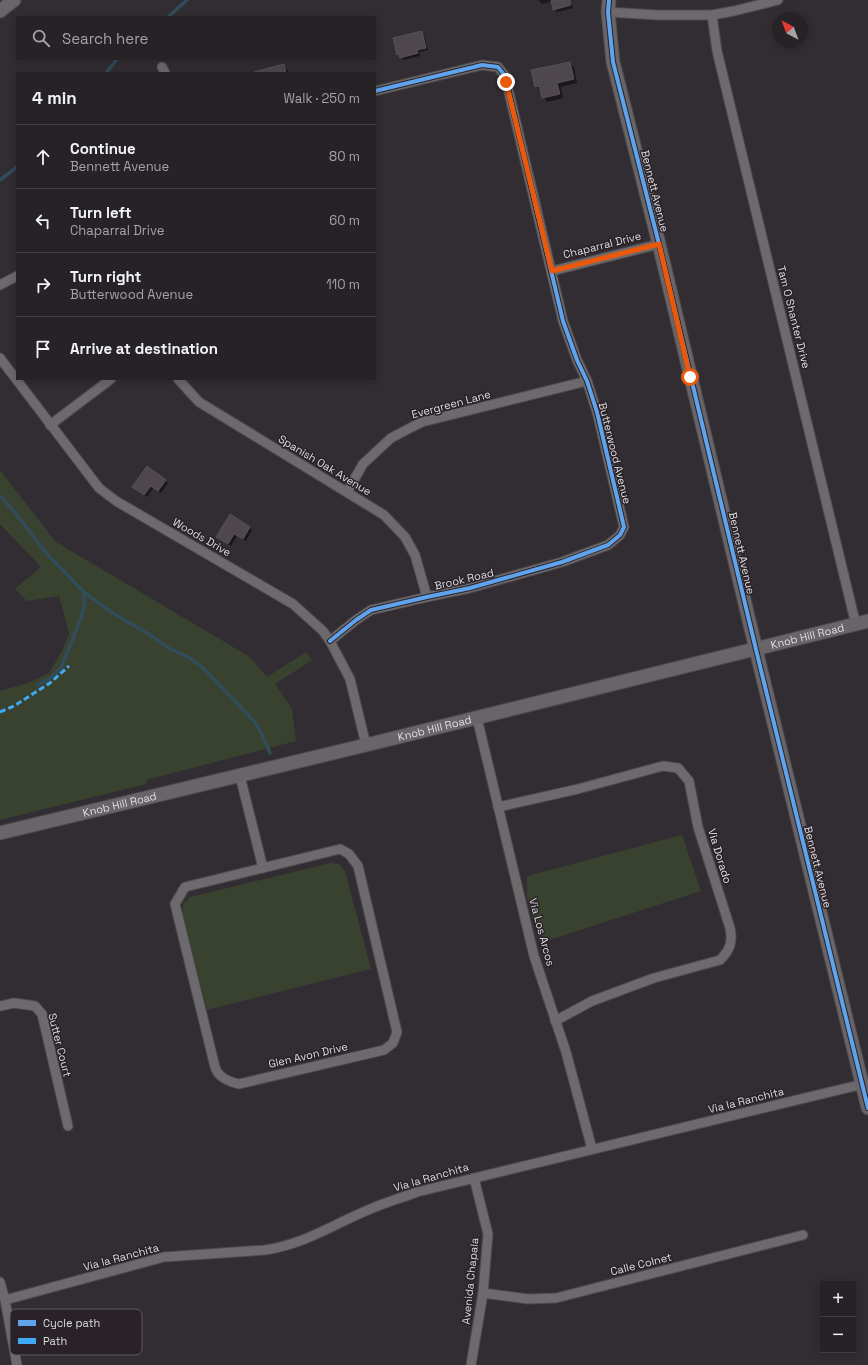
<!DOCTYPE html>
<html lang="en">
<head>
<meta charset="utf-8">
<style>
	:root { --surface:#262226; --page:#322f32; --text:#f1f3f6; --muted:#a4a4a7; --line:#423f43 }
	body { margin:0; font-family:"Space Grotesk",sans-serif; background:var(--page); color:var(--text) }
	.controls { position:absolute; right:12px; bottom:12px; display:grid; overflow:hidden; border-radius:0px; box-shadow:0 2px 10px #0003 }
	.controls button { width:36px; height:36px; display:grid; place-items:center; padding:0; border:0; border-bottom:1px solid var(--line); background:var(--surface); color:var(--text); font:20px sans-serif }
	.compass { position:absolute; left:772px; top:12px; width:36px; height:36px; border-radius:50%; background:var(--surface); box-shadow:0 2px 10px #0003; rotate:319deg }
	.stop { position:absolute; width:12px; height:12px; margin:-9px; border:3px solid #ea580c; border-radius:50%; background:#fff }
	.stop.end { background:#ea580c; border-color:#fff; box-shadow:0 1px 4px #0008 }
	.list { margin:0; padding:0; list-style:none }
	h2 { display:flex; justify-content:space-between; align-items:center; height:52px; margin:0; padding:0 16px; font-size:17px }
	h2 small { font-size:13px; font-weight:400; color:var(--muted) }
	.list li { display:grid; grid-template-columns:26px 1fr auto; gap:12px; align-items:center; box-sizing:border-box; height:64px; padding:0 16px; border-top:1px solid var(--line) }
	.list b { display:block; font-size:15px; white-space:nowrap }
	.list p { margin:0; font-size:13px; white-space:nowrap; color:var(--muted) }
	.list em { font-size:13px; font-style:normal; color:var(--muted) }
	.icon { flex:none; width:22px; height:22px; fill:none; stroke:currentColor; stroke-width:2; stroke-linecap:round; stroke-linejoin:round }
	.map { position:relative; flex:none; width:868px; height:1365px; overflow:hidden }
	.search { position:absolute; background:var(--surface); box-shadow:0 2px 10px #0003; left:16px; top:16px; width:360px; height:44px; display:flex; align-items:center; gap:10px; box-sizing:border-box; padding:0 14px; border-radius:0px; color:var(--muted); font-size:15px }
	.panel { position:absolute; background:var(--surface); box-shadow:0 2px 10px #0003; left:16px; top:72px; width:360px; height:308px; border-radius:0px }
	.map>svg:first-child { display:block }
	.green { fill:#39422e }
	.shadow { fill:#0007 }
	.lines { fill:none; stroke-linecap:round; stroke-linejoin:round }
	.stream { stroke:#314c5b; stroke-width:3.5 }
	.building { fill:#4e474e; stroke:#565256 }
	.street-casing { stroke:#4d4a4d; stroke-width:11 }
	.secondary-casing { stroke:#4d4a4d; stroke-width:15 }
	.street { stroke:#6d6a6d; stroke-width:9 }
	.secondary { stroke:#696468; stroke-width:13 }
	.quiet { stroke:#3fa9f5; stroke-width:3; stroke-dasharray:6 3; stroke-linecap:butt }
	.cycleway-casing { stroke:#292329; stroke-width:6 }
	.cycleway { stroke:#60a3ed; stroke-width:4 }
	.route { stroke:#ea580c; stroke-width:5 }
	.labels { text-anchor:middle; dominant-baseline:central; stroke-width:3; stroke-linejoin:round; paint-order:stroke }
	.street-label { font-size:11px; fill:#dfdbdf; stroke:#292329 }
	.key { fill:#292329; stroke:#605a60; stroke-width:1 }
	.key-label { font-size:11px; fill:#dfdbdf }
</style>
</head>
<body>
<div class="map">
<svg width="868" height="1365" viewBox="0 0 868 1365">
	<rect width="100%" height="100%" fill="#322d32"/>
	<g class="green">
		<path d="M0,470L56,542L250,657L267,677L306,652L312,660L275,684L292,709L296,741L146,780V784L0,820V691L28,683L49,673L62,651L69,634L59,596L27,601L15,589L41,567L0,524Z"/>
		<path d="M682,835L701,891L540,943L527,898V876Z"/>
		<path d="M331,863L339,864L345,871L371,969L207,1010L183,914V904L190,897Z"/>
	</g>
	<g class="shadow">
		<path d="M539,0H571L573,8L557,12L554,9L552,1L542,4Z"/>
		<path d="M422,32L424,35L428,50L419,52L420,56L403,60L398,54Z"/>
		<path d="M569,63L574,67L577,83L561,87L563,98L547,102L536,86Z"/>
		<path d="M283,66L288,70V73H255Z"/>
		<path d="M148,467L168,483L161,493L154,487L147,497L136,490Z"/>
		<path d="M230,516L252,530L246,541L237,536L231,546L220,539Z"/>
	</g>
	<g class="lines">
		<g class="stream">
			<path d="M168,17L187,0"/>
			<path d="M106,73L117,59"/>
			<path d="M0,180L17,167"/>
			<path d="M0,496L13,510L47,554L84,592L111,612L150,635L170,649L190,658L203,668L253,720L261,732L270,753"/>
			<path d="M38,685L50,678L61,668L81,618L84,606V592"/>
		</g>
	</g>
	<g class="building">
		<path d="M551,0H570L571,5L553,10Z"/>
		<path d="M422,31L426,48L417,50L418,53L400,58L399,54L397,55L393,38Z"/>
		<path d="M570,62L574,79L557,83L560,94L542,98L539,86L535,87L531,70Z"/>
		<path d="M284,64L286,73H254V72Z"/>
		<path d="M147,466L166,480L158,491L151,486L144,495L132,487Z"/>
		<path d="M230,514L250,527L243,539L234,534L228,544L216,537Z"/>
	</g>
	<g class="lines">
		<g class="street-casing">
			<g id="street">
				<path d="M608,12L657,15H712L734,11L778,0"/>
				<path d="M712,15L717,51L856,625"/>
				<path d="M162,67L165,73"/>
				<path d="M552,271L659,244"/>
				<path d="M0,285L17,276"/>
				<path d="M0,358L99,488L116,501L293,604L323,631L330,641L350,679L366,745"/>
				<path d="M178,379L199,402L384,515L405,537L415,555L427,597"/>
				<path d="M50,425L111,379"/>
				<path d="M347,492L363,464L391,438L410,428L422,422L587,381"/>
				<path d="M330,641L356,620L371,610L427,597L470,588L562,562L608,545L620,535L624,527L597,412L587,381L577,360L563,321L505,76L498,67L482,65L375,91"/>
				<path d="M477,718L534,956L566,1052L592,1149"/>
				<path d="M240,776L263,868"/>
				<path d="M498,807L578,789L663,766L678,768L689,781L698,827L730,928C733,942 730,950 720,960L654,978L592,1001L555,1021"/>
				<path d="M340,849L349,854L358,866L397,1032L393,1043L384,1050L239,1084C230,1082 218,1077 215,1067L175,904L185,887Z"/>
				<path d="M0,1006L14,1003L35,1006L42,1014L68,1126"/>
				<path d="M0,1282L5,1300L17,1365"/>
				<path d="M483,1293L528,1299L556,1298L803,1235"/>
				<path d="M5,1300L164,1257L265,1250C305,1244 332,1225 368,1210C384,1203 401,1198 417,1192L867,1083"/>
				<path d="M471,1365L483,1293L488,1234L474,1178"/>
			</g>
		</g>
		<g class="secondary-casing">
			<g id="secondary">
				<path d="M609,0L608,12L613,62L659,244L759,662L868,1108"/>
				<path d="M0,11L14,0"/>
				<path id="s1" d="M0,833L366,745L868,621"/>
			</g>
		</g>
		<use href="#street" class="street"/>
		<use href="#secondary" class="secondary"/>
		<path class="quiet" d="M0,712L14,706L50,683L69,666"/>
		<g class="cycleway-casing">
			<g id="cycleway">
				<path d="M609,0L608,12L613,62L659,244L759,662L868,1108"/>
				<path d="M330,641L356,620L371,610L427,597L470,588L562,562L608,545L620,535L624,527L597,412L587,381L577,360L563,321L505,76L498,67L482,65L375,91"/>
			</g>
		</g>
		<use href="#cycleway" class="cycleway"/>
	</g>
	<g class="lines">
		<path class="route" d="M506,82L552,271L659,244L690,377"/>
	</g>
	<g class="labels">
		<g class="street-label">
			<text transform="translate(655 191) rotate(76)">Bennett Avenue</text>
			<text transform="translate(602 245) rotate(-14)">Chaparral Drive</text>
			<text transform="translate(794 317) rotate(76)">Tam O Shanter Drive</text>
			<text transform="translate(451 404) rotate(-15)">Evergreen Lane</text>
			<text transform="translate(615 453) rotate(76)">Butterwood Avenue</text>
			<text transform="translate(325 465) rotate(31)">Spanish Oak Avenue</text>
			<text transform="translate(202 537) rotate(30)">Woods Drive</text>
			<text transform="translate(742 553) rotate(77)">Bennett Avenue</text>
			<text transform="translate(464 579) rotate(-13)">Brook Road</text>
			<text stroke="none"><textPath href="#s1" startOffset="831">Knob Hill Road</textPath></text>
			<text stroke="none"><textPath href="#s1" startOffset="447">Knob Hill Road</textPath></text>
			<text stroke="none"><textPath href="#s1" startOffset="123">Knob Hill Road</textPath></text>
			<text transform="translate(720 856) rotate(73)">Via Dorado</text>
			<text transform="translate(818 867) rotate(76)">Bennett Avenue</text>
			<text transform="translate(542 932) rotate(75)">Via Los Arcos</text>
			<text transform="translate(60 1045) rotate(76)">Sutter Court</text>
			<text transform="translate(308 1055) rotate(-13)">Glen Avon Drive</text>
			<text transform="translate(746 1100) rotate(-14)">Via la Ranchita</text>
			<text transform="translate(431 1177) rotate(-16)">Via la Ranchita</text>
			<text transform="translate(121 1257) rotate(-15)">Via la Ranchita</text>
			<text transform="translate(641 1264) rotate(-14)">Calle Colnet</text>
			<text transform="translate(470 1281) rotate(-84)">Avenida Chapala</text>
		</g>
	</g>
	<rect x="10" y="1309" width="132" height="46" rx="6" class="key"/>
	<rect x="18" y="1320" width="18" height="6" fill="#60a3ed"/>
	<rect x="18" y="1338" width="18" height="6" fill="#3fa9f5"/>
	<g class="key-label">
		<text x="43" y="1327">Cycle path</text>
		<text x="43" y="1345">Path</text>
	</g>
</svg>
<div class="controls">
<button>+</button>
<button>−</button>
</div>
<svg class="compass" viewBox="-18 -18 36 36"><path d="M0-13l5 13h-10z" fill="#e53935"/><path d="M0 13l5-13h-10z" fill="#a4a4a7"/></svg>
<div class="stop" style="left:690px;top:377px"></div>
<div class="stop end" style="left:506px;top:82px"></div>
<div class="search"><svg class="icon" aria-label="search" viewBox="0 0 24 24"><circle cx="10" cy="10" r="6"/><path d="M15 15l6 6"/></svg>Search here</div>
<section class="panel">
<h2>4 min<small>Walk · 250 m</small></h2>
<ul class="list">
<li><svg class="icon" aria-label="ahead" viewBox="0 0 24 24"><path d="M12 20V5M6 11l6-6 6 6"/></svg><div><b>Continue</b><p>Bennett Avenue</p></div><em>80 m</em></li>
<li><svg class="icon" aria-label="left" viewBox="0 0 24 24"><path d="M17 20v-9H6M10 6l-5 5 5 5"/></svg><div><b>Turn left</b><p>Chaparral Drive</p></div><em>60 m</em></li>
<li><svg class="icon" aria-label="right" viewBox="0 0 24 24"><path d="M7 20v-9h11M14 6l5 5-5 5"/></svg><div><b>Turn right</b><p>Butterwood Avenue</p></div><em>110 m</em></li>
<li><svg class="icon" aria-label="arrive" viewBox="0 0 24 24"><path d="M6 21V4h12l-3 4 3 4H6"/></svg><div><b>Arrive at destination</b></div></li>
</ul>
</section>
</div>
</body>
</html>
